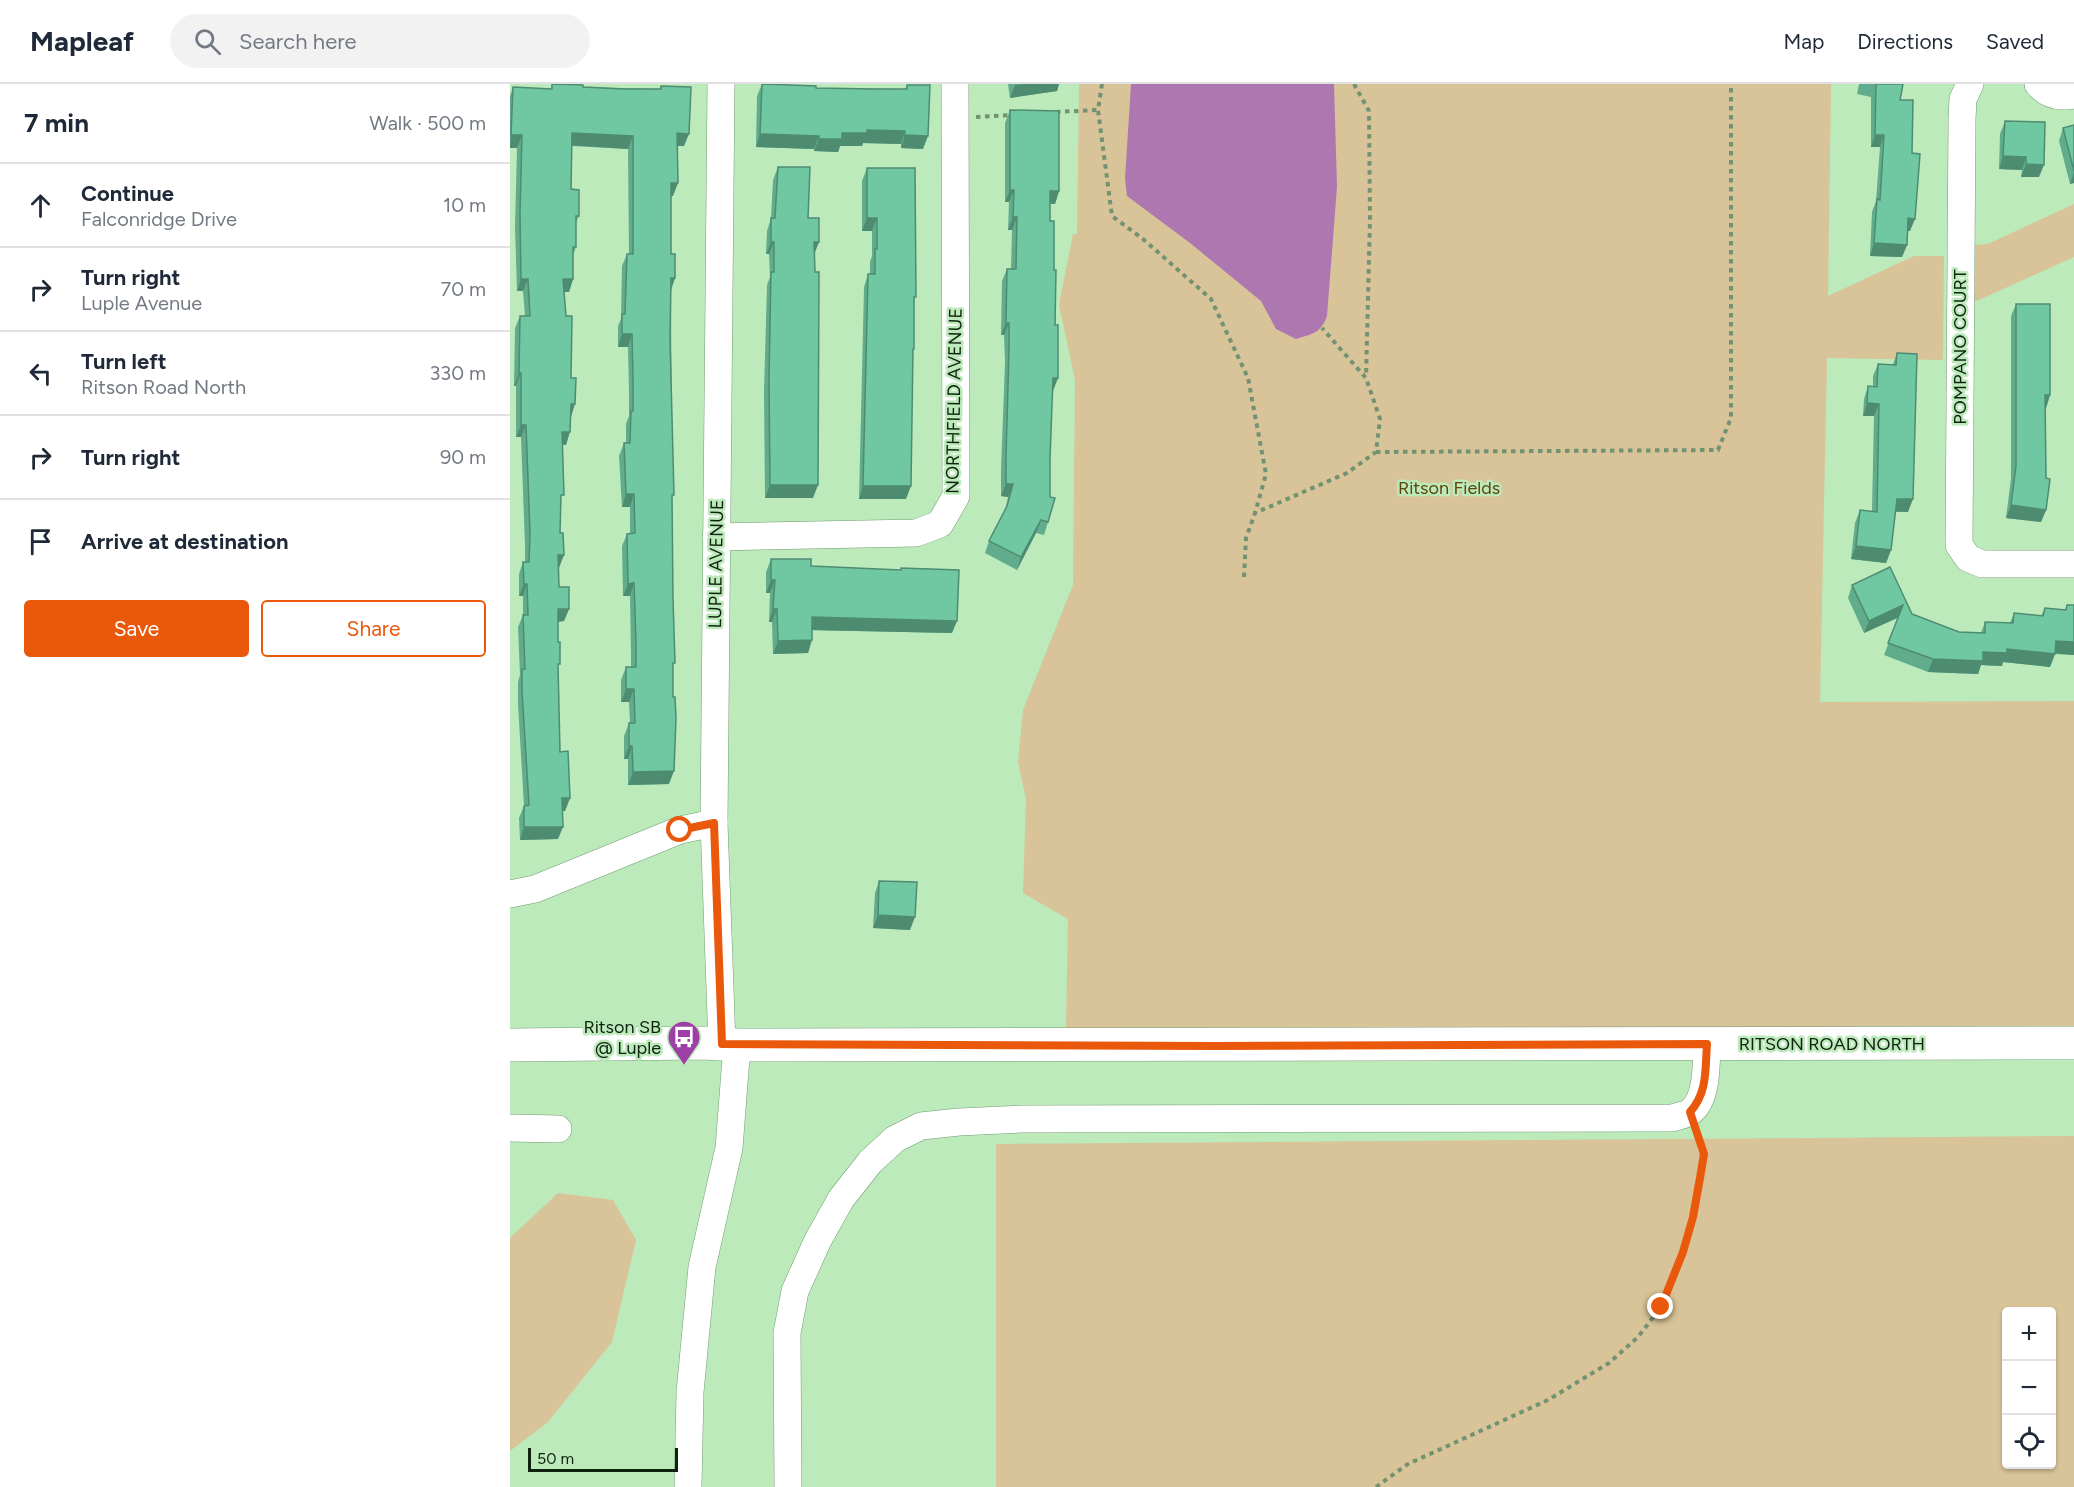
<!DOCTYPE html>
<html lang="en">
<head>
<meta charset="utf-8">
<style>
	:root { --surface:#fff; --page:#f2f2f3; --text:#1f2937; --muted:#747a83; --line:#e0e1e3; --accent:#ea580c }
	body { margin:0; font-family:Figtree,sans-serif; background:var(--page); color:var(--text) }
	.controls { position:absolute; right:18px; bottom:18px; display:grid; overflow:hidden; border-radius:6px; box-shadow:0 2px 4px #0004 }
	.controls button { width:54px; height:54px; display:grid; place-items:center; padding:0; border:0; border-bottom:2px solid var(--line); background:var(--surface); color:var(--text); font:30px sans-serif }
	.scale { position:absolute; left:18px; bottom:15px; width:150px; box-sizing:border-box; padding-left:6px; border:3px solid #0f210f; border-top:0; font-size:16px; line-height:21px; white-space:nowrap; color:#0f210f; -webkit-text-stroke:4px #bceabb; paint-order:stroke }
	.stop { position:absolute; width:18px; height:18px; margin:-14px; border:4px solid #ea580c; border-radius:50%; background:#fff }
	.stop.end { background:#ea580c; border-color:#fff; box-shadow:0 2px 6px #0008 }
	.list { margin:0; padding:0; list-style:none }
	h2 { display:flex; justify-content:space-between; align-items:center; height:78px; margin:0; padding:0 24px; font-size:26px }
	h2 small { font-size:20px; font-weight:400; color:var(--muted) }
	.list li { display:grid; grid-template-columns:39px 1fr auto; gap:18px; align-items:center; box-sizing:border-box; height:84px; padding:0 24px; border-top:2px solid var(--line) }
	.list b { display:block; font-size:22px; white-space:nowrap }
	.list p { margin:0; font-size:20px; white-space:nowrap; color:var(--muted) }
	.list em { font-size:20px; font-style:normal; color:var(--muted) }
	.actions { display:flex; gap:12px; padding:18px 24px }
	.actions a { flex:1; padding:14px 0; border:2px solid var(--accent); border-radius:6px; text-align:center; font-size:21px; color:var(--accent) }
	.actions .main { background:var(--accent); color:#fff }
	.icon { flex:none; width:33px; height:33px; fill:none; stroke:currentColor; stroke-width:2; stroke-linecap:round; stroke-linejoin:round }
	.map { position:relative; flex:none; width:1564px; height:1403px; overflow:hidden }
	header { display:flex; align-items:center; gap:36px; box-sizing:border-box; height:84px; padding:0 30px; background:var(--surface); border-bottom:2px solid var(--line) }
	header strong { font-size:28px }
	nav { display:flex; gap:33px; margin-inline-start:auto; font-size:21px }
	.search { width:420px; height:54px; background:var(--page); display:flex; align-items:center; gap:15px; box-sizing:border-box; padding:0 21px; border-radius:33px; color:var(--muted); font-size:22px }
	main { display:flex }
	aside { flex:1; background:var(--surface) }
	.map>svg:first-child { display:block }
	.green { fill:#d9c398; fill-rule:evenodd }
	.water { fill:#ad78b0 }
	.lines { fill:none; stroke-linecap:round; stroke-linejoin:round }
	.minor-casing { stroke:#719d71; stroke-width:28 }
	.major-casing { stroke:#719d71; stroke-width:34 }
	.path { stroke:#719371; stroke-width:4; stroke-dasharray:4.5 4.5; stroke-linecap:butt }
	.minor { stroke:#fff; stroke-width:27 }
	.major { stroke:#fff; stroke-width:33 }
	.wall { fill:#60ac8c }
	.shaded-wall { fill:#4e8c72 }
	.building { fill:#70c8a3; stroke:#4e8c72; stroke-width:1.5 }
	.route { stroke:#ea580c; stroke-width:8 }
	.labels { text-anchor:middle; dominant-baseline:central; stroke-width:5; stroke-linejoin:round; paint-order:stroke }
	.street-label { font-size:18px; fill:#0f210f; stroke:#bceabb }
	.park-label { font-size:18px; fill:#5e460a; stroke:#bceabb }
	.poi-label { font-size:18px; fill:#0f210f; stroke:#bceabb; text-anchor:end }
</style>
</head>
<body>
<header>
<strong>Mapleaf</strong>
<div class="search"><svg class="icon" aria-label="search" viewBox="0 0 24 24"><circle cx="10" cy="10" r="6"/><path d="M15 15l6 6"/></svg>Search here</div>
<nav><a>Map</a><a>Directions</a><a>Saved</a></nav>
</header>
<main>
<aside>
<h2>7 min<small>Walk · 500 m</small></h2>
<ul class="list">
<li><svg class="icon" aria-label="ahead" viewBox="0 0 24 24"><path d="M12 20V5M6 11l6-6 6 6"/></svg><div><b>Continue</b><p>Falconridge Drive</p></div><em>10 m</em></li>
<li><svg class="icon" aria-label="right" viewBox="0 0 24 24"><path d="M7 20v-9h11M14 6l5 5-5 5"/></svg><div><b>Turn right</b><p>Luple Avenue</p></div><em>70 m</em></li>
<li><svg class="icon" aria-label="left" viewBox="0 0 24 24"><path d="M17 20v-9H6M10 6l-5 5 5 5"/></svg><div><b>Turn left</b><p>Ritson Road North</p></div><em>330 m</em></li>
<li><svg class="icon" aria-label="right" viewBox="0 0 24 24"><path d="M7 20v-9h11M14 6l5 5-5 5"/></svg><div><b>Turn right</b></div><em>90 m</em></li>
<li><svg class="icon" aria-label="arrive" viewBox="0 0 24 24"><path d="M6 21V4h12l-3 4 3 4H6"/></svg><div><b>Arrive at destination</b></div></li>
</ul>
<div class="actions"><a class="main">Save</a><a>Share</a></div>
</aside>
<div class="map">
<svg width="1564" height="1403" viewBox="0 0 1564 1403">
	<rect width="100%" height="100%" fill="#bceabb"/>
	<g class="green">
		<path d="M569,0H1321L1318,212L1404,172H1434L1433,276L1317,274L1310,618L1564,617V959L556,945L558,835L513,809L516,715L508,678L513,626L563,501L565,296L549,221L563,150H567Z"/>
		<path d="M1564,120V173L1460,220L1461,161L1478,160Z"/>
		<path d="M1564,1052V1403H486V1060ZM1496,1228H1542V1380H1496Z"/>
		<path d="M48,1109L103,1116L126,1156L102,1258L38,1338L0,1367V1154Z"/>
	</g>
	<path class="water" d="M621,0H824L827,103L817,232C810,250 804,249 786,255L766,245L751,217L680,159L617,112L615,95Z"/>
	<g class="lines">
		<g class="minor-casing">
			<g id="minor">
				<path d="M211,0L204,739L212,960"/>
				<path d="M1460,0L1453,15L1452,35L1449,461L1458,474L1472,480H1564"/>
				<path d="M1528,0C1538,12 1549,14 1564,11"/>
				<path d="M206,453L406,449L430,440L446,412L445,0"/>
				<path d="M0,810L25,805L170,746L204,739"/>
				<path d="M0,1044L48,1045"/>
				<path d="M178,1403L180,1308L192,1183L219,1064L227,961"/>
				<path d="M278,1403L277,1249L285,1207L308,1156L331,1115L360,1078L385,1055L411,1042L449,1038L511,1035L1162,1034C1167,1032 1176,1031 1180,1028C1198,1016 1196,978 1197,960"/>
			</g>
		</g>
		<g class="major-casing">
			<path id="major" d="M0,961L195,959L227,961L1564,959"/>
		</g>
		<g class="path">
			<path d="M592,0L588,26L602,132L633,155L701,215L738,294L756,390L745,429"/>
			<path d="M844,0L859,27L860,136L856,293"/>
			<path d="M546,28L588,26"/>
			<path d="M466,33L503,31"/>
			<path d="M866,368L1208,366L1221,334V0"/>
			<path d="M734,493L736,454L745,429L837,389L866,368L870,335L856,294L812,244"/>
			<path d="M866,1403L898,1380L1038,1316L1099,1279L1128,1253L1151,1223L1173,1168L1183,1133L1194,1070L1187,1049"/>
		</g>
		<use href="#minor" class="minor"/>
		<use href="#major" class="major"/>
	</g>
	<g class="wall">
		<path d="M42,0L73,3L150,5L151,2L174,62H167L163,112H161V170L165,194L161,207L163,585L159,700L118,701V675H114V652L119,639H120L119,618H111V596L116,583H121V572L120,512H113L112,462L117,450H120V423H112L109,372L114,359H116V340L119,332V308L118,263H108V242L111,235L112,182L117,170H119L118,65L62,62L61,105L69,132L66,138V163L63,171V195L59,208H54L61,294V332L56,361H53L48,484L49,503L59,525L54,537L48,538V586L50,668L60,714L55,727H52L48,755L10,756L9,734L14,722L8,620V598L10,591L8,543L13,531V512H9V490L13,478H15V462L11,353H6V302H4L5,244L10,232H15L13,207H7L5,143L7,64H0V12L3,3L41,5Z"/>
		<path d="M252,0L306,4L395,5L397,1L413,65L391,64V60L353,59L352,62H330L328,68L304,67V65L246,63L247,12Z"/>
		<path d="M498,0H549L547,7L500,14Z"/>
		<path d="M1349,0H1393L1390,16L1400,147H1397V161L1392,173L1360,172L1362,128L1366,117L1370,63H1361V13L1347,10Z"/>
		<path d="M500,26L549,107L545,120H540V137L548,294L542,307L538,438L534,451L526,449L507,486L475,469L479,457L495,427L498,413L491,412V386L495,278L494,251H491L492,197L497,185H501L502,146H498L499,118H495V39Z"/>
		<path d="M1495,37L1529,93H1511L1512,86L1489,85L1490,50Z"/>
		<path d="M1564,41V99L1560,100L1549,57L1553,44Z"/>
		<path d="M268,83L298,134L305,170L303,414H255L254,307L257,201L260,193L259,170H256L257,147L261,134L263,96Z"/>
		<path d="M357,84L404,219L396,415H349L354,203L358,190H360V178L362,172V147H352V97Z"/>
		<path d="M1506,220L1540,311L1536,324V426L1531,438L1496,434L1501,395V232Z"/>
		<path d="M1387,269L1398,428H1385L1381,466L1376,479L1341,475L1345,439L1350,426L1362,428L1364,332H1353L1354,315L1358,302L1363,303V292L1368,280H1383Z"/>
		<path d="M261,475L301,482L391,486V484L442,549L302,546L298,569L263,570L262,538H259L260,509H256V488Z"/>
		<path d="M1342,501L1402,530L1449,548L1471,549L1475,538L1500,539L1504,529L1531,532L1535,524L1555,526L1557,521H1564V571L1545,570L1540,583L1493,578L1492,582L1471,581L1468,590L1418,588L1374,571L1388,534L1354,549L1338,514Z"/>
		<path d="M369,797L400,846L363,844L365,809Z"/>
	</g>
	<g class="shaded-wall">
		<path d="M513,0H549L547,7L500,14L505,1Z"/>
		<path d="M357,46L395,47L391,60L353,59L352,62H330L328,68L304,67L309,55L332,49Z"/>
		<path d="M62,49L123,52L118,65L57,61Z"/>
		<path d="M167,49L179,50L174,62H163Z"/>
		<path d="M250,50L309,52L304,65L246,63Z"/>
		<path d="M1,51H12L7,64H0Z"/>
		<path d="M395,51L418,52L413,65L391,64Z"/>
		<path d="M1365,51H1374L1370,63H1361Z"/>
		<path d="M1493,72L1516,73L1512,86L1489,85Z"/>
		<path d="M1516,80L1534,81L1529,93H1511Z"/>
		<path d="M1564,88V99L1560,100Z"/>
		<path d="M161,99H168L163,112H157Z"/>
		<path d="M500,106H504L499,118H495Z"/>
		<path d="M540,107H549L545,120L536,119Z"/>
		<path d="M503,133H507L502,146H498Z"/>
		<path d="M357,134H367L362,147H352Z"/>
		<path d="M1398,134L1405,135L1400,147H1394Z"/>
		<path d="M261,158H264L259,170H256Z"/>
		<path d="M304,158H309L304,171Z"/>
		<path d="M1364,159L1397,161L1392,173L1360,172Z"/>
		<path d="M161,194H165L160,207Z"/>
		<path d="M11,195H18L13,207H7Z"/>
		<path d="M53,195H63L59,208H49Z"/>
		<path d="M496,239H499L494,251H491Z"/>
		<path d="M112,250H122L118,263H108Z"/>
		<path d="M9,289H11L6,302H4Z"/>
		<path d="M543,294H548L543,307H538Z"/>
		<path d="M1535,311H1540L1536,324Z"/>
		<path d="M1357,319L1369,320L1364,332H1353Z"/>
		<path d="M61,320H65L61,333Z"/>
		<path d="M11,341H16L11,353H6Z"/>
		<path d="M52,348H60L56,361L48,360Z"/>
		<path d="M496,400H503L498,413L491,412Z"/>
		<path d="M260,401H308L303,414H255Z"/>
		<path d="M353,402H401L396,415H349Z"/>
		<path d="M116,410H124L120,423H112Z"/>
		<path d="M1387,415H1403L1398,428L1382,427Z"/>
		<path d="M1501,421L1536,426L1531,438L1496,434Z"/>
		<path d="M531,436L526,449L507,486L511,473Z"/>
		<path d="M1346,462L1381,466L1376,479L1341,475Z"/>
		<path d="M48,471H54L49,484H44Z"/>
		<path d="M261,496H265L260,509H256Z"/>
		<path d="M124,499L120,512H113L118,500Z"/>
		<path d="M14,500H17L13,512H9Z"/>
		<path d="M1393,521L1388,533L1354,549L1359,537Z"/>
		<path d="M48,525H59L54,537L43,538Z"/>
		<path d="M263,525H267L262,538H259Z"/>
		<path d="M302,533L447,537L442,549L297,546Z"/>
		<path d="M302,556L298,569L263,570L268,557Z"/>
		<path d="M1546,557L1564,558V571L1541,569Z"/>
		<path d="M1497,565L1545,570L1540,583L1493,578L1492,582L1471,581L1468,590L1418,588L1423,575Z"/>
		<path d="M116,605H124L119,618H111Z"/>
		<path d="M119,662H122L118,675H114Z"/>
		<path d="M164,687L159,700L118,701L123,688Z"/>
		<path d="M52,714H60L55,727H48Z"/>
		<path d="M14,743H53L48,755L10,756Z"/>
		<path d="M368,831L405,833L400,846L363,844Z"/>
	</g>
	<g class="building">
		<path d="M42,0L73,1V3L113,5H151V2L181,3L179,50L167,49L168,99H161V170H165V194H161L160,255L164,411H162L163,514L165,579H163V613H165L166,634L164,687L123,688L122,662H119V639H125L124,605H116V583H126V559L124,499L118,500L117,450L125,449L124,410H116L114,359H120L121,327H123V295L122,250H112V230H115L117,170H123V52L62,49L61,105L69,106V132H66V163H63V195H53L56,232H62L61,294H66L65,320H61L60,348H52L54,411H51L50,449H53L54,471H48L49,503H59V525H48V558H50V580H48L50,668L58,667L60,714H52L53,743H14V722L19,721L12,607V585H15L13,531H18L17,500H14L13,478H19L20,449L16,341H11V289H9L10,232H20L18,195H11L10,130L12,51H1L3,3L42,5Z"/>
		<path d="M252,0L306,2V4L363,5H397V1H420L418,52L395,51V47L357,46V49H332V55H309V52L250,50Z"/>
		<path d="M1366,0H1393L1390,16H1403L1402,69L1410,70L1405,135L1398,134L1397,161L1364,159L1367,115L1370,116L1374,51H1365Z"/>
		<path d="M500,26L549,27V107H540V137H544V186H546L545,241H548V294H543L540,375V413L545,414L538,438L531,436L511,473L479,457L497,422L503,400H496V373L499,265V239H496L497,185H506L507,133H503L504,106H500Z"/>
		<path d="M1495,37L1535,38L1534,81L1516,80V73L1493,72Z"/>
		<path d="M1564,41V87L1553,44Z"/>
		<path d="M268,83H300L298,134H309V158H304L305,188H309L308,401H260L259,294L261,188H264V158H261V134H265Z"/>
		<path d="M357,84H405L406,213H404V265H403L401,402H353L358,190H365V165H367V134H357Z"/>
		<path d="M1506,220H1540V311H1535L1536,394L1540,395L1536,426L1501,421L1506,382Z"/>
		<path d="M1387,269L1407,270L1403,415H1387L1381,466L1346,462L1350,426L1367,428L1369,320L1357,319L1358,302L1367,303L1368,280L1386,281Z"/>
		<path d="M261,475H301V482L391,486V484L449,486L447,537L302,533V556L268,557L267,525H263L265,496H261Z"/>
		<path d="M1380,483L1402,530L1449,548L1475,549V538L1503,539L1504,529L1533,532L1535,524L1556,526L1557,521H1564V558L1546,557L1545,570L1497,565V569L1473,568V577L1423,575L1378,559L1393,521L1359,537L1342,501Z"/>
		<path d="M369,797L407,798L405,833L368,831Z"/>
	</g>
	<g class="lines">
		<path class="route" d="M170,746L204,739L212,960L705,962L1197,960C1195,985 1198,1008 1180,1028L1194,1070L1190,1094L1183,1133L1173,1168L1151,1223"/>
	</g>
	<defs>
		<g id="bus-pin" transform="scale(1.725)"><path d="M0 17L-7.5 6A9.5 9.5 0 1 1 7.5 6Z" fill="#9e3fa7" stroke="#bceabb"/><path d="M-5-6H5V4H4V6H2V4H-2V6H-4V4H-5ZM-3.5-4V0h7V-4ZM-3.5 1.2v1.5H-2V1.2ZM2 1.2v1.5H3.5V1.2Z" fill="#fff"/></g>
	</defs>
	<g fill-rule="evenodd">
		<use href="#bus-pin" x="174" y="953"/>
	</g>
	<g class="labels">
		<g class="street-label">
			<text transform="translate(1450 263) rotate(-90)">POMPANO COURT</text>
			<text transform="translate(444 317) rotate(-89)">NORTHFIELD AVENUE</text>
			<text transform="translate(206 480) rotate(-89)">LUPLE AVENUE</text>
			<text x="1322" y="960">RITSON ROAD NORTH</text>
		</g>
		<g class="park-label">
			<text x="939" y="404">Ritson Fields</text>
		</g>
		<g class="poi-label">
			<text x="151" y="943">Ritson SB<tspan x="151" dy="21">@ Luple</tspan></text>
		</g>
	</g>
</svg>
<div class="controls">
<button>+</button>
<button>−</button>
<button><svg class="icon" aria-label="locate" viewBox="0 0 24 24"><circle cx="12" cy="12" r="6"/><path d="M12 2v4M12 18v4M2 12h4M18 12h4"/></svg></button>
</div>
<div class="scale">50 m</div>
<div class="stop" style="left:170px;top:746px"></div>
<div class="stop end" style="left:1151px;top:1223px"></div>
</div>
</main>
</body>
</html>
